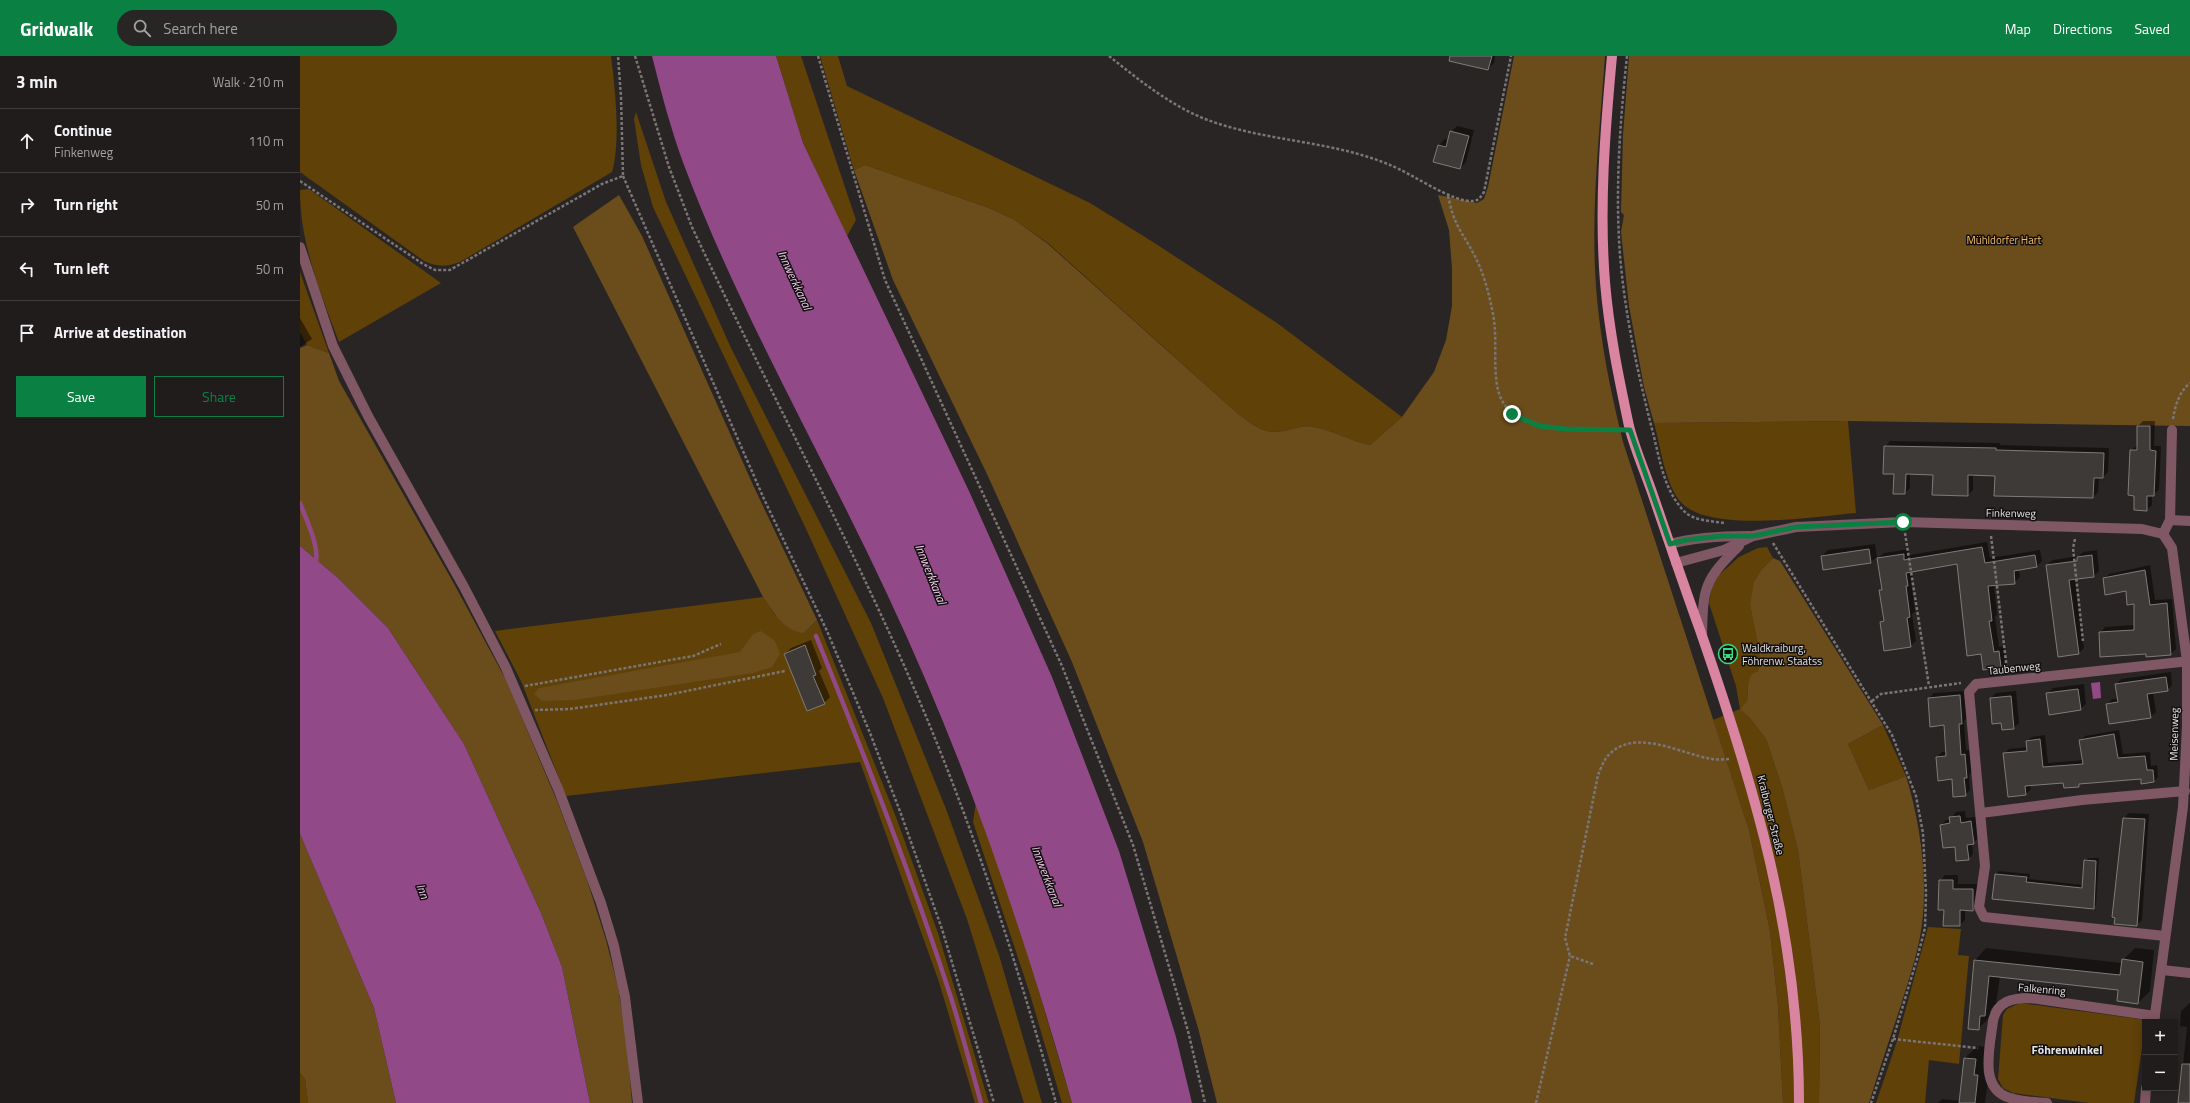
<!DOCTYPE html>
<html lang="en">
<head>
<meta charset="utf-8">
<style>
	:root { --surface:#201c1c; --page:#282525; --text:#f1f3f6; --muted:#a2a1a3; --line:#3d3a3b; --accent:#0b8043 }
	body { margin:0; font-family:"Titillium Web",sans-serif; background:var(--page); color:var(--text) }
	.controls { position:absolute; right:12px; bottom:12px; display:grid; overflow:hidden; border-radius:0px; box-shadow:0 2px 10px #0003 }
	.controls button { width:36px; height:36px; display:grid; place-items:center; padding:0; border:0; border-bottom:1px solid var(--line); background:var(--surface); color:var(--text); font:20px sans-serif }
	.stop { position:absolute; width:12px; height:12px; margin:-9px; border:3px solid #0b8043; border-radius:50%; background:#fff }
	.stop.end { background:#0b8043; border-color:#fff; box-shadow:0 1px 4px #0008 }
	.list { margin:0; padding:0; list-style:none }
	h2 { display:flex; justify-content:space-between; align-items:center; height:52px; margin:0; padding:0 16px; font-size:17px }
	h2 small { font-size:13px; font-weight:400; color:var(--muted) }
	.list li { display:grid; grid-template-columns:26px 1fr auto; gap:12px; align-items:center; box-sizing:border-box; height:64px; padding:0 16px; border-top:1px solid var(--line) }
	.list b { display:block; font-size:15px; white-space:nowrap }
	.list p { margin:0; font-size:13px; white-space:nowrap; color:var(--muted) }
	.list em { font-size:13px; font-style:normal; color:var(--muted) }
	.actions { display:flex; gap:8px; padding:12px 16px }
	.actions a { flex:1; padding:9px 0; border:1px solid var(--accent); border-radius:0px; text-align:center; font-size:14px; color:var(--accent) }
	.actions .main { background:var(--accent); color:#fff }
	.icon { flex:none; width:22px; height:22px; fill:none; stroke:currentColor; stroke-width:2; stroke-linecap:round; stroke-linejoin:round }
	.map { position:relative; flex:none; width:1890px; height:1047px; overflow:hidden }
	header { display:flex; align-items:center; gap:24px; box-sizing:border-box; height:56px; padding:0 20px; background:var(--accent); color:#fff }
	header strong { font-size:19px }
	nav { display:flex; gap:22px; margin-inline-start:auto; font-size:14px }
	.search { width:280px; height:36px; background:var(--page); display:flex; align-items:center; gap:10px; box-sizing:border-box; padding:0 14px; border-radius:22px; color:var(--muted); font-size:15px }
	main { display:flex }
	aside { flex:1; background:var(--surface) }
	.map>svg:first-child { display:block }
	.green { fill:#604108 }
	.forest { fill:#6b4d1c }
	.water { fill:#924987 }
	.shadow { fill:#0007 }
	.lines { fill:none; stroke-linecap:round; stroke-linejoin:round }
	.stream { stroke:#924987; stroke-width:4.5 }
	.building { fill:#3e3a37; stroke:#807b78 }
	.path { stroke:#7b7676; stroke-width:2.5; stroke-dasharray:3 2; stroke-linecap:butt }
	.minor { stroke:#805764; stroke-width:10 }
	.major { stroke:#d985a1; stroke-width:10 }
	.route { stroke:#0b8043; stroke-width:5 }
	.labels { text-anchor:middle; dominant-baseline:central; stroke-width:3; stroke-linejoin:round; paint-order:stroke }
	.park-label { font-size:11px; fill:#f6bc62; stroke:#110f0f }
	.street-label { font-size:11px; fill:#e6e3e3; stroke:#110f0f }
	.poi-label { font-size:11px; fill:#e6e3e3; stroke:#110f0f; text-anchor:start }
	.water-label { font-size:12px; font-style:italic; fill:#f5cced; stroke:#110f0f }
	.neighbourhood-label { font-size:12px; font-weight:bold; fill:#e6e3e3; stroke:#110f0f }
</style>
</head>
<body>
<header>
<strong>Gridwalk</strong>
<div class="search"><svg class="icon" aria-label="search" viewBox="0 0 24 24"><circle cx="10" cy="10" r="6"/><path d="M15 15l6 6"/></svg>Search here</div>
<nav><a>Map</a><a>Directions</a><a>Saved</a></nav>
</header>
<main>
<aside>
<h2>3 min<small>Walk · 210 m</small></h2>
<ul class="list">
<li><svg class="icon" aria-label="ahead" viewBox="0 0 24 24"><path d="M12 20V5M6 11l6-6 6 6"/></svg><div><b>Continue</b><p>Finkenweg</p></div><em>110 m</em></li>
<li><svg class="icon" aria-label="right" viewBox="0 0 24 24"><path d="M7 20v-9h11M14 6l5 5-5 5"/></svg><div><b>Turn right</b></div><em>50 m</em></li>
<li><svg class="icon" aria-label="left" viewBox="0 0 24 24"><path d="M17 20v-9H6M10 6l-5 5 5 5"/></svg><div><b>Turn left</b></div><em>50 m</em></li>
<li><svg class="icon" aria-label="arrive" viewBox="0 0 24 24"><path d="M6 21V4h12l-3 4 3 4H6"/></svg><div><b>Arrive at destination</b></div></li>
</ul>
<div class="actions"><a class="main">Save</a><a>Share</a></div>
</aside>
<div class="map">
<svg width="1890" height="1047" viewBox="0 0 1890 1047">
	<rect width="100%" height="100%" fill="#2a2525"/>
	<g class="green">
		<path d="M0,0H311C315,33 321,85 312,116L160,206C146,211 137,211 124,205L0,116Z"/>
		<path d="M476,0H501L556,164L547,180L503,87Z"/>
		<path d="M520,0H538L547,30L790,147L853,186L977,267L1102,361L1070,389C1051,385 1032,374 1014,371C1000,368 988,376 975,376C960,376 948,365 937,357L749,188L715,164L689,152L565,109L554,114Z"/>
		<path d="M336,56L366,146L431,292L571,567L646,753L699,899L742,1047H724L667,863L583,642L507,475L353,151L341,109L334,63Z"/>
		<path d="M9,133L141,227L39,286C20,236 0,187 0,134Z"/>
		<path d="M0,217V216L29,297L7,289L0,276Z"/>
		<path d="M1548,365L1556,457C1517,460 1405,479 1379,444C1364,423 1361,392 1354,367Z"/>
		<path d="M1467,491L1473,502L1463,512L1450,549L1461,597L1458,615L1448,629L1447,646L1448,660L1466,683L1482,731L1498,794L1520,969L1519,1047H1483L1478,950L1470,875L1449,774L1413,664L1440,653L1436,630L1409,547L1412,531L1419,519L1439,501L1458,492Z"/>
		<path d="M463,541L475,559L504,577L517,564L596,761L638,877L689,1047H675L639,926L560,706L266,740L221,625L195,575Z"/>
		<path d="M1583,669L1606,720L1569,734L1548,688Z"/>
		<path d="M676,746L715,855L772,1047H762L729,935L673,766Z"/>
		<path d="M1628,871L1661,873L1658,899L1669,900L1659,1008L1629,1004L1625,1047H1576L1597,985Z"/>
		<path d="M1720,947L1846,964L1834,1047H1789L1713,1037L1703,1032L1698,1023L1703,959L1707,953Z"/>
		<path d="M0,1017L5,1023L8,1047H0Z"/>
	</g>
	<g class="forest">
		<path d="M1214,0H1305C1299,86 1288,174 1299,261C1304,304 1313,345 1323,386L1449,774L1470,875L1478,950L1483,1047H917L898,972L843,786L772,606L687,418L593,224L554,114L565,109L689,152L715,164L748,188L937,357C948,365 960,376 975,376C988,376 1000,368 1014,371C1032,374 1051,385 1070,389L1102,361L1134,316L1146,284L1152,250V212L1149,174L1138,139L1177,147L1184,143L1188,131Z"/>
		<path d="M1329,0H1890V370L1548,365L1354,367L1344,331L1329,250L1321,176L1324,159L1321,156L1323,79Z"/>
		<path d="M319,139L342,180L453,429L517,564L504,577C484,575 474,557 463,541L273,171Z"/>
		<path d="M7,289L29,297L39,325L153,526L206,624L257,745L287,824L306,884L318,931L327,988L332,1047H290L262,911L241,857L164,688L88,572L37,521L0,490V292Z"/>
		<path d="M1473,502L1480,505L1583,669L1548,688L1569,734L1606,720C1619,763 1627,813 1623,858C1621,889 1610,919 1601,949C1590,982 1579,1014 1569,1047H1519L1520,969L1498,794L1482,731L1466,683L1448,660L1440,653L1447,646L1448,629L1451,619L1458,615L1460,597L1450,549L1454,526L1463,512Z"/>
		<path d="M461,575L475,585L480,598L472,611L453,617L275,644L242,645L234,638L239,632L440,596L453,578Z"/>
		<path d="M0,778L74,952L96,1047H8L5,1023L0,1017Z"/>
	</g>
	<g class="water">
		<path d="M352,0H476L503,87L669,435L752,621L819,795L876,981L892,1047H772C722,871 666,706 588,540C521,396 440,258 384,109C371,74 361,36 352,0Z"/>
		<path d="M0,490L37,521L88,572L164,688L241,857L262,911L290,1047H96L74,952L0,778Z"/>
		<path d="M1800,626L1801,642L1793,643L1791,627Z"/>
	</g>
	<g class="shadow">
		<path d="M1167,0H1195L1194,7L1188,13Z"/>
		<path d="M1157,70L1174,74L1166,106L1160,112L1135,105L1139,89L1145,83L1149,84L1151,76Z"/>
		<path d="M0,262L12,283L0,291Z"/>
		<path d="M1843,365H1855L1854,390H1861L1859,434L1852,439V449L1846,454L1831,394L1838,389V370Z"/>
		<path d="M1590,385L1700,387V389L1809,392L1808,416L1803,421H1799L1798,436L1793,441L1696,419L1673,418V434L1668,439L1634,418L1610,417V432L1605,437L1585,391Z"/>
		<path d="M1687,486L1690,502L1740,494L1742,505L1737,510L1719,513L1720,521L1714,527L1694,528L1697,558L1695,561L1699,591L1704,590L1706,604L1701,610L1684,612L1658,507L1612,515L1613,523L1611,525L1615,555L1612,558L1616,585L1610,590L1581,566L1584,563L1578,502L1584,497L1609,493L1610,499Z"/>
		<path d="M1575,488L1577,501L1571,506L1522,500L1528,494Z"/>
		<path d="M1797,494L1799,515L1794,520L1775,522L1784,592L1779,597L1747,509L1753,504L1779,500L1783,496Z"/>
		<path d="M1850,509L1855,544L1872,543L1876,593L1871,598L1847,597L1800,577L1805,571L1835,569L1834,547L1826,534L1804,523L1809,518Z"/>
		<path d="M511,584L522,612L519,615L530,641L524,647L485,598L491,592Z"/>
		<path d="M1871,616L1872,629L1867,634L1853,636L1856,656L1850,661L1807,649L1812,643H1818L1816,629L1821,623Z"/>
		<path d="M1784,628L1786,648L1780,653L1747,638L1753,632Z"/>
		<path d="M1664,635L1667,662L1664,665L1666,694H1670L1672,716L1669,719L1670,734L1665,739L1637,701L1642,696H1647L1645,668L1629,642L1634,637Z"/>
		<path d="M1716,635L1719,667L1714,672L1702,666L1691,642L1696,637Z"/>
		<path d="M1819,674L1823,698L1850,696L1851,710L1857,709L1858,721L1854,725L1842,722L1783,726L1779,730L1764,726L1730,728L1731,733L1726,738L1704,698L1709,693L1727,691V685L1732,681L1745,679L1748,707L1784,704L1780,685L1785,680Z"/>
		<path d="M1665,755L1666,762L1676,761L1679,782L1672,787L1673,798L1668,803L1656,790L1641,769L1646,764L1651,763L1656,756Z"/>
		<path d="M1829,757L1849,758L1842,864L1836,869L1824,762Z"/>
		<path d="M1788,802H1799L1796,849L1793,852L1694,842L1696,818L1699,815L1730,818L1729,823L1783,829L1785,805Z"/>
		<path d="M1645,819H1658V828H1678V847L1673,853H1665V864L1660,869L1645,853L1640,825Z"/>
		<path d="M1686,892L1822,907L1823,904L1835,892L1854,894L1850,935L1838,947L1820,933L1700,920L1696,948L1691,953L1690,961L1678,973L1669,972L1675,904Z"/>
		<path d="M1890,947V1047H1879L1887,971L1880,970L1881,955Z"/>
		<path d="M1677,990L1687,991L1690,1008L1685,1047H1638L1642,1043L1661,1045L1665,1002Z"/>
	</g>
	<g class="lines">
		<g class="stream">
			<path d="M0,447C6,463 21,493 15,509"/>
			<path d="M516,580C565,701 613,823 653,948C663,981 672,1014 681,1047"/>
		</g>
	</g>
	<g class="building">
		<path d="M1150,0H1192L1188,14L1149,5Z"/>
		<path d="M1150,75L1169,80L1160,113L1133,106L1138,89L1146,91Z"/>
		<path d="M1837,370H1850V394L1856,395L1854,440H1847V455L1834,454V440L1828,439L1830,394H1837Z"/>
		<path d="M1584,390L1696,392V394L1804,397L1803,422H1794L1793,442L1694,440L1695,420L1668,419V440L1632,439L1633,419L1606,418L1605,438H1593L1594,418H1583Z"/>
		<path d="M1682,491L1685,507L1735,499L1737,511L1714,515L1715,528L1688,530L1692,565H1689L1694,596L1699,595L1701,611L1683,614L1681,598L1667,600L1657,508L1606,517L1608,530H1606L1610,561L1607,562L1611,591L1584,595L1580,566L1584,565L1579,534H1582L1577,502L1604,498V504Z"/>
		<path d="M1569,493L1571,507L1523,514L1521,500Z"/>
		<path d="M1792,499L1794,521L1769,524L1779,598L1758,601L1746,509L1777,505V501Z"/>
		<path d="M1845,514L1850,549L1867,547L1871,599L1846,601V598L1800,601L1799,576L1834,574V548L1827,549L1826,535L1805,539L1803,522Z"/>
		<path d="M505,589L516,619L513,620L525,648L507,655L484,598Z"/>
		<path d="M1866,621L1868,635L1847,638L1851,662L1809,668L1806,648L1818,646L1815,628Z"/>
		<path d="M1778,633L1781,654L1749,659L1746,637Z"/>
		<path d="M1660,639L1662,668H1659L1661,699L1665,698L1667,722H1664L1666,740L1653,741L1652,723L1638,725L1636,701L1646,700L1644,669L1630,671L1628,642Z"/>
		<path d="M1711,640L1714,673L1702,674L1701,667L1692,668L1690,642Z"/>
		<path d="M1814,678L1818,702L1845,700L1847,714H1853L1854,726L1841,728V723L1779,728V731L1764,732L1763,727L1725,730L1726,739L1708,741L1703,697L1727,695L1726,685L1740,683L1743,711L1783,708L1779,684Z"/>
		<path d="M1660,760L1661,767L1671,765L1674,788L1667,789L1669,804L1656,805L1655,791L1643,792L1640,769L1650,767L1649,761Z"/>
		<path d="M1823,762L1845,763L1837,870L1814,868L1815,862L1812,861Z"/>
		<path d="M1784,804L1796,805L1794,853L1692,843L1695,818L1727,821L1726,826L1782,832Z"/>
		<path d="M1639,824H1653V833H1673V855L1660,854V870H1643L1644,854H1638Z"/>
		<path d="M1822,903L1843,906L1838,948L1817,945L1818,934L1689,920L1685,960H1680L1679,974L1668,973L1674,904L1820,919Z"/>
		<path d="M1664,1002L1676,1003L1674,1019H1678L1675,1047H1659Z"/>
		<path d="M1882,1008H1890V1047H1878Z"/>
	</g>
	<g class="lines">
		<g class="path">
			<path d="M335,0L369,111L392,171C463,323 543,470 610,623C670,760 716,903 756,1047"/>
			<path d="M518,0L585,224L762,610L833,789L888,975L905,1047"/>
			<path d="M809,0C839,24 870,49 905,63C965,86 1031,84 1090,109C1111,117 1153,147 1173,145C1178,145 1181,141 1184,136L1211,0"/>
			<path d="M1327,0C1320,66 1315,133 1320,199C1325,260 1338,318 1353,377C1360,404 1364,436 1386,457C1396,465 1412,465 1424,467"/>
			<path d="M323,120L464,443L527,575L570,677L601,758L642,873L694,1047"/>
			<path d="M0,125L123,208L135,214H150L302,128L323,120L321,41L318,0"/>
			<path d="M1148,140C1150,148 1152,158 1156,166C1160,176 1167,185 1172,195C1182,212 1188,233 1192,253C1198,278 1193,303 1197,329C1205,382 1279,373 1319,374"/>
			<path d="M1873,363C1875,350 1879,336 1890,327"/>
			<path d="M1605,477L1629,630"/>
			<path d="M1691,480L1707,614"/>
			<path d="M1775,483L1773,492L1783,585"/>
			<path d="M1473,487L1592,679L1616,740L1623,777L1626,837L1625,872L1617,903L1593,983L1571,1047"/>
			<path d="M225,630L393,600L421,588"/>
			<path d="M1572,645L1581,638L1661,627"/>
			<path d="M235,654L270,653L367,639L485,615"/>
			<path d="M1293,908L1270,900L1265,882L1298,719C1300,714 1303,707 1306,702C1332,669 1380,698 1412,703C1418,704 1425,703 1431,703"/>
			<path d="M1593,983L1678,992"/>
			<path d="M1236,1047L1270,900"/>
		</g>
		<g class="minor">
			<path d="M0,191L33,290L68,360L164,531L206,612L259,735L301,847L314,890L325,941L338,1047"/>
			<path d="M1870,464L1890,465"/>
			<path d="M1863,478L1870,464L1872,374"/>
			<path d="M1370,488C1396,481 1422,480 1449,480"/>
			<path d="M1376,507L1424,494L1453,480L1496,471L1603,466L1842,473L1863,478"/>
			<path d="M1402,579C1403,532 1404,524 1439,490"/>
			<path d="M1681,757L1782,744L1885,735"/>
			<path d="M1865,880L1684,861L1679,851L1685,810L1669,636L1676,628L1890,605"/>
			<path d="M1862,914L1890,917"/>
			<path d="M1854,966L1883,751L1887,671V605L1872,492L1863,478"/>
			<path d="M1747,1047C1736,1046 1725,1046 1714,1043C1677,1036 1690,992 1693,965C1697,945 1712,942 1730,942L1855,960"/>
			<path d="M1845,1047L1846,1032"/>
		</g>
		<path class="major" d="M1312,0C1305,75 1299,151 1305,226C1309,275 1319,323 1329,370C1335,394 1346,418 1354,442C1369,486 1384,530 1400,574C1455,732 1499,878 1499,1047"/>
	</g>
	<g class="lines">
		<path class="route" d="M1212,358L1239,370L1266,373L1330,374L1370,488L1386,484L1421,480H1453L1496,471L1603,466"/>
	</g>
	<defs>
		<g id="bus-ring" transform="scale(1)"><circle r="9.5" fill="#110f0f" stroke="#39d87f" stroke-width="1.5"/><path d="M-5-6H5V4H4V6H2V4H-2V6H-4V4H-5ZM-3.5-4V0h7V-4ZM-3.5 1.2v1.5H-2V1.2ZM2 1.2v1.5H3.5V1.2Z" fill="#39d87f"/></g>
	</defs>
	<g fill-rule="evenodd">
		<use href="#bus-ring" x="1428" y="598"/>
	</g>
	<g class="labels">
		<g class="park-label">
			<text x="1704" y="184">Mühldorfer Hart</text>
		</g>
		<g class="street-label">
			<text transform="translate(1711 457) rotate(1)">Finkenweg</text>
			<text transform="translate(1714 612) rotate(-6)">Taubenweg</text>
			<text transform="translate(1874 678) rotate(-89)">Meisenweg</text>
			<text transform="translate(1471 759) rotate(76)">Kraiburger Straße</text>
			<text transform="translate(1742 933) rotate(5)">Falkenring</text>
		</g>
		<g class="poi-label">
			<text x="1442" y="592">Waldkraiburg,<tspan x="1442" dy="13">Föhrenw. Staatss</tspan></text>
		</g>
		<g class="water-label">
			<text transform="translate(495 224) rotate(65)">Innwerkkanal</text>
			<text transform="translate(631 518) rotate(68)">Innwerkkanal</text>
			<text transform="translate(747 820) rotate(69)">Innwerkkanal</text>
			<text transform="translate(123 835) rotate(69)">Inn</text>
		</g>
		<g class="neighbourhood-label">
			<text x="1767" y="993">Föhrenwinkel</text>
		</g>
	</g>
</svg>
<div class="controls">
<button>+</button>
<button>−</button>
</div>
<div class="stop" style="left:1603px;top:466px"></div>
<div class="stop end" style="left:1212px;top:358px"></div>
</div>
</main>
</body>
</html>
